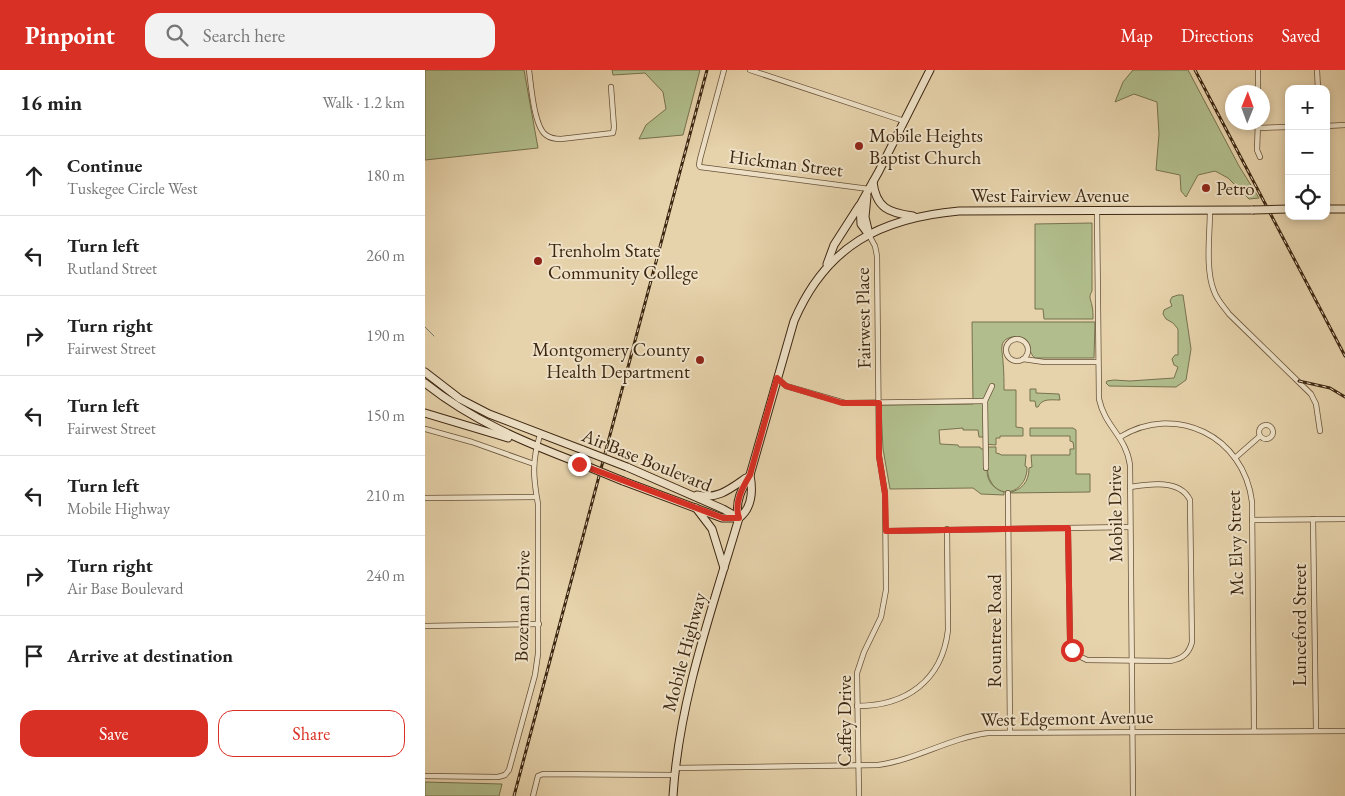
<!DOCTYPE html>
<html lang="en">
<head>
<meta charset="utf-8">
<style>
	:root { --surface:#fff; --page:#f2f2f2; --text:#222; --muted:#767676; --line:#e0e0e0; --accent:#d93025 }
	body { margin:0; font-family:"EB Garamond",serif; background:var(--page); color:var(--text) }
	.controls { position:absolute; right:15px; top:15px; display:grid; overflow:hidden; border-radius:10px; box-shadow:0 2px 8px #0003 }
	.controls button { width:45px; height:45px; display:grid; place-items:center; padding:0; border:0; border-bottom:1px solid var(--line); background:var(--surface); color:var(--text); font:25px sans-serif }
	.compass { position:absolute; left:800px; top:15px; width:45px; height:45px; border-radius:50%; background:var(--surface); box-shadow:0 2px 8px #0003; rotate:1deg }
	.stop { position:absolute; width:15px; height:15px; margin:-11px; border:4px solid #d93025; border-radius:50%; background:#fff }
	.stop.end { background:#d93025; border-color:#fff; box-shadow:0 1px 5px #0008 }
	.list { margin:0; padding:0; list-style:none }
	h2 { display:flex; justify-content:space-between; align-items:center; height:65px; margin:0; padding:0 20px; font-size:21px }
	h2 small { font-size:16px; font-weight:400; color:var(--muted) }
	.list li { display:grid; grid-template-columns:32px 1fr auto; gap:15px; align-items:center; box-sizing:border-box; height:80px; padding:0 20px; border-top:1px solid var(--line) }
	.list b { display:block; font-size:19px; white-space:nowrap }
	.list p { margin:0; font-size:16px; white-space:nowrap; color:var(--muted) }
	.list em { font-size:16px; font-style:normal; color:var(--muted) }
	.actions { display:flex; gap:10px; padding:15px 20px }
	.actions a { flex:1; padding:11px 0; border:1px solid var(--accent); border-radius:15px; text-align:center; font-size:18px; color:var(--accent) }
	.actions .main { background:var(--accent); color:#fff }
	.icon { flex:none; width:28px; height:28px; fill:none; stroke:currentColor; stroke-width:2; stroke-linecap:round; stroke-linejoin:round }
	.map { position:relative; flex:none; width:920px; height:726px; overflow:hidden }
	header { display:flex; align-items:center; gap:30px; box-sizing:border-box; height:70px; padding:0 25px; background:var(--accent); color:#fff }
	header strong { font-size:24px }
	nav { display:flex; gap:28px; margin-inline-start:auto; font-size:18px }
	.search { width:350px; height:45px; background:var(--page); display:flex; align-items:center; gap:12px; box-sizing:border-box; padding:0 18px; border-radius:15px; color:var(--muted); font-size:19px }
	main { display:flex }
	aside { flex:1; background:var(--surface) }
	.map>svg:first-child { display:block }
	.green { fill:#b1bd8c; stroke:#77724e }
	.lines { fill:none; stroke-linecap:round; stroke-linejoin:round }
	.stream { stroke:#747d71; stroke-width:1 }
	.street-casing { stroke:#675238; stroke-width:6 }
	.secondary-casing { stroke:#3d2711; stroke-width:9 }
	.street { stroke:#efe2c8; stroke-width:4.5 }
	.secondary { stroke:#efe2c8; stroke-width:7 }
	.rail-casing { stroke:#3d2711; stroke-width:3 }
	.rail { stroke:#efe2c8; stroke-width:1; stroke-dasharray:4; stroke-linecap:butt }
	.secondary-bridge-casing { stroke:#3d2711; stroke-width:9; stroke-linecap:butt }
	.secondary-bridge { stroke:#efe2c8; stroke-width:7 }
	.route { stroke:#d93025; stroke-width:6 }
	.poi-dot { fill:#8f2418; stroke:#efe2c8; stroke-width:2 }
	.labels { text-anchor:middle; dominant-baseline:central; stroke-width:4; stroke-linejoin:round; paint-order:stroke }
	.poi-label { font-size:19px; fill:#3d2711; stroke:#efe2c8; text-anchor:start }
	.street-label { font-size:19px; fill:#3d2711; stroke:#efe2c8 }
</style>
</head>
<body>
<header>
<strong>Pinpoint</strong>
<div class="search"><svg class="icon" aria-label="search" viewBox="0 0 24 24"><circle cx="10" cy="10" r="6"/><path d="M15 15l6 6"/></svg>Search here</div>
<nav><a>Map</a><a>Directions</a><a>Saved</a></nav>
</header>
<main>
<aside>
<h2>16 min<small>Walk · 1.2 km</small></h2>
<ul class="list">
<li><svg class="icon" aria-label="ahead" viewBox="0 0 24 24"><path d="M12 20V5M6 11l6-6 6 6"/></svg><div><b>Continue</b><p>Tuskegee Circle West</p></div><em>180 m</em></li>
<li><svg class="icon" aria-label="left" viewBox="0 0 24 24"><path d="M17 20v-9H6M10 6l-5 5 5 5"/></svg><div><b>Turn left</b><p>Rutland Street</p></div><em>260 m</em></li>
<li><svg class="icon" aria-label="right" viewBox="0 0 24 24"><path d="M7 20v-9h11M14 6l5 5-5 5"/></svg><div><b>Turn right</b><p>Fairwest Street</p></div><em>190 m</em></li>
<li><svg class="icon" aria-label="left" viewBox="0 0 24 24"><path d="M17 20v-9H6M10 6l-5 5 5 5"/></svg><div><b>Turn left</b><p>Fairwest Street</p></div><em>150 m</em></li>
<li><svg class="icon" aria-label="left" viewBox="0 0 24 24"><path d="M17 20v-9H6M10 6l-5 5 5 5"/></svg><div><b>Turn left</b><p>Mobile Highway</p></div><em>210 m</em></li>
<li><svg class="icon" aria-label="right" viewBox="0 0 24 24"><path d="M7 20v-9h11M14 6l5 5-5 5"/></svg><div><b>Turn right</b><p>Air Base Boulevard</p></div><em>240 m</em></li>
<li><svg class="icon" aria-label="arrive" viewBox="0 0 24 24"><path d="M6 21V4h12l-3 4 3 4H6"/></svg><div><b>Arrive at destination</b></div></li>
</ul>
<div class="actions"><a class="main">Save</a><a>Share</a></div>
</aside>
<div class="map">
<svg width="920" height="726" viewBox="0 0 920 726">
	<rect width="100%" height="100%" fill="#e6d2ab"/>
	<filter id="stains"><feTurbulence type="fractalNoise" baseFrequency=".004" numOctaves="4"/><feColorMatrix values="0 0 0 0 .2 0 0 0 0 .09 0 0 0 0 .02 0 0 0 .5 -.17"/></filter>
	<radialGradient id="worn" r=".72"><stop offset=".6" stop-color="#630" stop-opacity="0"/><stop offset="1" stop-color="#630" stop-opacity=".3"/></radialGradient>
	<g class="green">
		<path d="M0,0H99L113,78L0,90Z"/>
		<path d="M187,0H275L258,65L214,69L221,55L241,39L238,22L220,3L188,5Z"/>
		<path d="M708,0H763L814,96L834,128L824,129L803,108L790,101L773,105L761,127L756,121L755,105L731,100L734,64L732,32L709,24L690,32L698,12Z"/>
		<path d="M667,153V221C663,228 666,229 667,236C668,240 668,245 668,249H619L618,239H610V154Z"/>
		<path d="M753,225H758L766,279L761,310L751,317L684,316L681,313L682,311L689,310L705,311L749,308L753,297L749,295L747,289L750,285H753V259L748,253L741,249L738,244L739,240L747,236L745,231L747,227Z"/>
		<path d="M547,252H670L669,288H610C603,283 606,273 598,269C596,267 590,266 587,267C572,270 578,282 578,292C579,302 579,311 579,320H591V357L598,358V366H575V368H571V375L559,374V367H554L553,360H538V358L514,360L515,374L533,375L534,377H555L556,379H559V400H562C562,412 569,419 579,422V425L556,424L548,418L465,419L458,379L456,338L457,335L548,334Z"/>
		<path d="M605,319H611V323L634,324L635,330C626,330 617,328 613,337H611L610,331H605Z"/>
		<path d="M605,358H648L651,360V404H665V422L583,423C597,420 604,412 604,398L607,397L606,385H645V379H649L648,372L645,371V366H605Z"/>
		<path d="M563,377H571V383L575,384L576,385H601L600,396L602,397C603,419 578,432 566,412C560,403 563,387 563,377Z"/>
		<path d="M0,712L77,714L74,726H0Z"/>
	</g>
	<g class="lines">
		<path class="stream" d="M0,257L9,266"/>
		<g class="street-casing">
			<g id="street">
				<path d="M104,0C106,15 109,57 121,65C125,68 131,69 136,69L188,63L189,57L186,17"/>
				<path d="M299,0L275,89L274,95L275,97L444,119"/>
				<path d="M325,0L479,51"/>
				<path d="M892,0L893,19"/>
				<path d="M833,22V0"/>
				<path d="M833,52L832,80L835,87"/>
				<path d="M901,56L920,55"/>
				<path d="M833,58L864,57"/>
				<path d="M785,140C785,164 780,199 789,221C792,230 799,237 804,244L886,324L891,334L895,361"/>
				<path d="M672,141L674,329C680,357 701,366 705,395L708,726"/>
				<circle cx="592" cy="280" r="11"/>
				<path d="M598,289L619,292H673"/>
				<path d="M352,308L361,316L420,333L560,331"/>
				<circle cx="841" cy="362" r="7"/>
				<path d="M0,359L47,372L109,394"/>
				<path d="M695,367C751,333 819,366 827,432L829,660"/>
				<path d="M810,388L835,366"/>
				<path d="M561,398L560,331L567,316"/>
				<path d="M583,423L585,662"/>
				<path d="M0,428L111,427"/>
				<path d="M888,449L891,660"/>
				<path d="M827,450L920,449"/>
				<path d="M643,459L645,571L650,584L662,590L745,591C757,589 764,584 767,572L765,430C755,409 724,414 705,417"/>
				<path d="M461,461L705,457"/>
				<path d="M0,556L114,554"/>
				<path d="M432,636C481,636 517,611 523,560L522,459"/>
				<path d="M250,698L453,695C491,690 524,668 563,663L920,661"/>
				<path d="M0,706L73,707L80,705L84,700L110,605L113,584V434C108,407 107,391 115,365"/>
				<path d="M108,726L113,706L118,704L249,705"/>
				<path d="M434,726L432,603L439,582L456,547L461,520L460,423L454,386L452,186L450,176L444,165"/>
			</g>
		</g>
		<g class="secondary-casing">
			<g id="secondary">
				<path d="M448,112C451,138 464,143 488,146"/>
				<path d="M442,126L440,147L444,164"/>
				<path d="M901,139H920"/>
				<path d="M444,165L436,154L435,135L454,101L505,0"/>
				<path d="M402,194L409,175L434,136"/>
				<path d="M0,302L35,329L64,344L158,380"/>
				<path d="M0,313C46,350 99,372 154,393"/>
				<path d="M0,343L83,368"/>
				<path d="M202,397L298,439L314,448"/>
				<path d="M198,411L297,448H311"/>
				<path d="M272,425C292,430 305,419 321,408"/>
				<path d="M271,438L287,459L299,498"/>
				<path d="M314,448C327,438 328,421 325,405"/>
				<path d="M248,726C254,630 287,540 314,448C309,433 317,418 325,405L369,251C401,176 455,148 534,141L828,140"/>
			</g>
		</g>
		<use href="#street" class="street"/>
		<use href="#secondary" class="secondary"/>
		<g class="rail-casing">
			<g id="rail">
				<path d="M770,0L920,286"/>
				<path d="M874,311L905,318L920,327"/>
				<path d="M89,726L282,0"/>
			</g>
		</g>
		<use href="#rail" class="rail"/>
		<g class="secondary-bridge-casing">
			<g id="secondary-bridge">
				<path d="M828,140L863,139"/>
				<path d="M158,380L202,397"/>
				<path d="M154,393L198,411"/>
			</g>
		</g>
		<use href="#secondary-bridge" class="secondary-bridge"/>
	</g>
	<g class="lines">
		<path class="route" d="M154,394L298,448H314C309,433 317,418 325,405L352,308L361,316L417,333H454V386L460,424L461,461L643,458L645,571L647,580"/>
	</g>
	<g class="poi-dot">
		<circle cx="434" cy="76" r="5"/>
		<circle cx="781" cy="118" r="5"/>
		<circle cx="113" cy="191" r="5"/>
		<circle cx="275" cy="290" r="5"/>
	</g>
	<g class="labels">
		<g class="poi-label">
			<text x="444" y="65">Mobile Heights<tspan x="444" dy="22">Baptist Church</tspan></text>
			<text x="791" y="118">Petro</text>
			<text x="123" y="180">Trenholm State<tspan x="123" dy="22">Community College</tspan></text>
			<text x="265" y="279" text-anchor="end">Montgomery County<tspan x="265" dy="22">Health Department</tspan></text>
		</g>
		<g class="street-label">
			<text transform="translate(361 93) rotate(7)">Hickman Street</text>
			<text x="625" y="125">West Fairview Avenue</text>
			<text transform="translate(438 248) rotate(-91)">Fairwest Place</text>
			<text transform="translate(222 390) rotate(22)">Air Base Boulevard</text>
			<text transform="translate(690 444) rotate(-91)">Mobile Drive</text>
			<text transform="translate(810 473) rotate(-92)">Mc Elvy Street</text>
			<text transform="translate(97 536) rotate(-89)">Bozeman Drive</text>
			<text transform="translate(874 555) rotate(-90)">Lunceford Street</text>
			<text transform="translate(569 561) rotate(-90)">Rountree Road</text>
			<text transform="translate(259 582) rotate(-75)">Mobile Highway</text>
			<text transform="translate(642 648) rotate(-1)">West Edgemont Avenue</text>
			<text transform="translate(419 651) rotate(-90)">Caffey Drive</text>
		</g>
	</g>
	<rect width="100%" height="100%" filter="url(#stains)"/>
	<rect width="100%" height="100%" fill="url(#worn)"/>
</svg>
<div class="controls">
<button>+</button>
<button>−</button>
<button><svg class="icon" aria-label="locate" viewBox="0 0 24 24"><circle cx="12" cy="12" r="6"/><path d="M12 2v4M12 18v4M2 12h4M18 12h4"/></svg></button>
</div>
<svg class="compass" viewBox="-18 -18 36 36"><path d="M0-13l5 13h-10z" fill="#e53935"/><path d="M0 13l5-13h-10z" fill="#767676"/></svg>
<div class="stop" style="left:647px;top:580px"></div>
<div class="stop end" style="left:154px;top:394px"></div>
</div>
</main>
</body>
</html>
